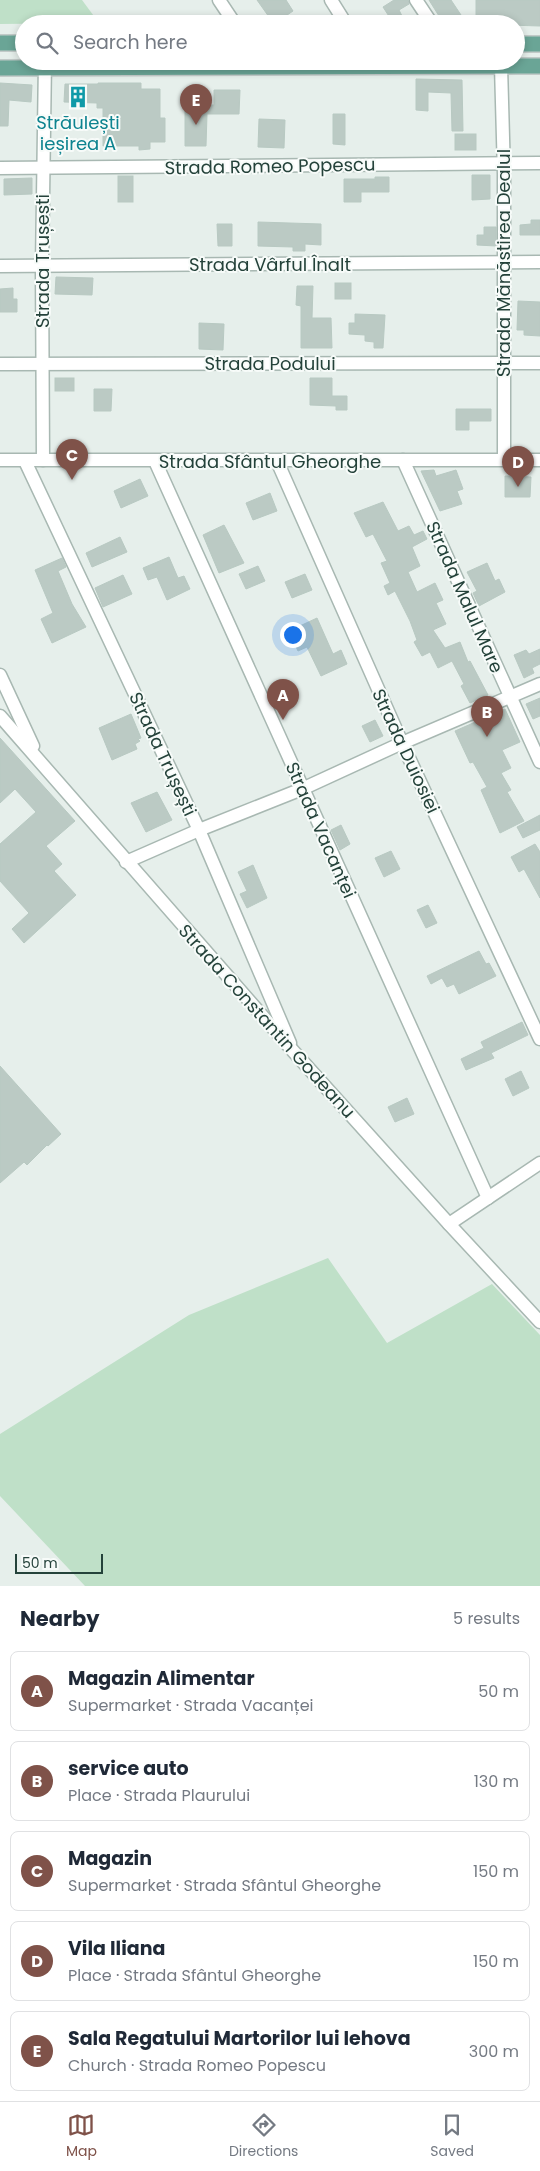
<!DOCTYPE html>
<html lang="en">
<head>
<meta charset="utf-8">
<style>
	:root { --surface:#fff; --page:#f2f2f3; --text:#1f2937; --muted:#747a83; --line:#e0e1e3; --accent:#7f5249 }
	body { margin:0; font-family:Poppins,sans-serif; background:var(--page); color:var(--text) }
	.scale { position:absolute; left:15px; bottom:12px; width:88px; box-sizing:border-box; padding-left:5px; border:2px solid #24423a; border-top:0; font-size:14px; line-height:18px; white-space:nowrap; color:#24423a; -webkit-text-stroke:4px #f7fbf9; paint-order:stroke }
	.you { position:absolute; left:292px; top:634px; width:18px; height:18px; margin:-12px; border:4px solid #fff; border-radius:50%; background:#1a73e8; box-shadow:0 0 0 8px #1a73e833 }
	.badge { display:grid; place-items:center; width:32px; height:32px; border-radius:50%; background:var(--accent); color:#fff; font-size:16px; font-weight:700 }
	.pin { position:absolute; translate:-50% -41px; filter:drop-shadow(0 1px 2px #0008) }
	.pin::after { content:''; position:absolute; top:26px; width:18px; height:15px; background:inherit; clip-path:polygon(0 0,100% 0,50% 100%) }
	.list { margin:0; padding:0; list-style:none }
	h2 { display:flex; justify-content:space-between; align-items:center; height:65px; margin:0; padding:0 20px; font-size:21px }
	h2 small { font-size:16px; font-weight:400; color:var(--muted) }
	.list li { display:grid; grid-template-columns:32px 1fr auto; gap:15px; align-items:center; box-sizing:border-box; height:80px; margin:0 10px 10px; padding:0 10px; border:1px solid var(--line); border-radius:8px }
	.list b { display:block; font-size:19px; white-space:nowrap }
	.list p { margin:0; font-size:16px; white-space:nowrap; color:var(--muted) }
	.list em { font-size:16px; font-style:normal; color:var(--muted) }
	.icon { flex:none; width:28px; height:28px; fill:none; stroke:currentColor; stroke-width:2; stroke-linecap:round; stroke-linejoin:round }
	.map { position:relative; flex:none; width:540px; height:1586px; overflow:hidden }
	.search { position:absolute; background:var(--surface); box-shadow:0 2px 8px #0003; left:15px; right:15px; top:15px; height:55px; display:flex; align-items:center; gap:12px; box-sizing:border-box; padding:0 18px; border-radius:28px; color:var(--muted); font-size:19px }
	.sheet { height:515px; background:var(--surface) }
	nav { display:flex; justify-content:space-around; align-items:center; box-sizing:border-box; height:70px; border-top:1px solid var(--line); background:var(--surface); font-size:14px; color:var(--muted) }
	nav a { display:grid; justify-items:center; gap:2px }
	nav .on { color:var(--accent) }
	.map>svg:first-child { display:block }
	.green { fill:#bfe0c8 }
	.building { fill:#bbcac4; stroke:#b8c9c2 }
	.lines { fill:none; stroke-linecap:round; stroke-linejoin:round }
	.minor-casing { stroke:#a8b8b2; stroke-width:15 }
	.major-casing { stroke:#c2cac8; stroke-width:18 }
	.minor { stroke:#fff; stroke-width:12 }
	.major { stroke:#6aa596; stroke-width:15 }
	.labels { text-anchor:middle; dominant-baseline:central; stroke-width:4; stroke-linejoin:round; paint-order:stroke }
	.culture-label { font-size:18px; fill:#0d838f; stroke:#f7fbf9 }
	.street-label { font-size:18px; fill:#24423a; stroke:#f7fbf9 }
</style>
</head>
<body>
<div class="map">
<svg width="540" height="1586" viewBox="0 0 540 1586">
	<rect width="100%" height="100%" fill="#e6efeb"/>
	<g class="green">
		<path d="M0,0H82L99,23L0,24Z"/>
		<path d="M328,1258L387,1343L492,1284L540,1335V1586H85L0,1496V1434L189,1315Z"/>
	</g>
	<g class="building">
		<path d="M257,0H286L293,11L274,24Z"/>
		<path d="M394,0H408L409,4L399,10L403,18L394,24L383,7Z"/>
		<path d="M429,0H451L463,18L453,24H444Z"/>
		<path d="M476,0H540V26L476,24Z"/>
		<path d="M416,79L462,80L463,131H452L451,93L428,92V111L416,110Z"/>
		<path d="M0,83L32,85L31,102L9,100L8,126H0Z"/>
		<path d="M98,83H141V89H160V118H165V142H150V149L139,150V146H103V108H97V103L64,102L65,84H98Z"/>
		<path d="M214,90H240L239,114H207L206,146H185V105H214Z"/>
		<path d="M333,114H345V145L333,144Z"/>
		<path d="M259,119L285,120L284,148L258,147Z"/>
		<rect x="455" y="134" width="21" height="16"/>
		<path d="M472,175H490V199L472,200Z"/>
		<rect x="118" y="176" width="15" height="26"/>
		<path d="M375,177H389V192H361V202H344V179H375Z"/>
		<path d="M32,178V194L4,195V179Z"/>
		<path d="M531,220H540V235H520V225L531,224Z"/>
		<path d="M258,222L321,224V245L305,244V251H293V247L258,246Z"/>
		<path d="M217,224H232V246H218Z"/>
		<path d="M484,227H496V246L477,245V235H484Z"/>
		<path d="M56,277L93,278L92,295L55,294Z"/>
		<rect x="335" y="283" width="16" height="16"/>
		<path d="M297,286H313L312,318H331L332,348H301V306L296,305Z"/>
		<path d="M13,288V299H17V312H0V289Z"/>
		<path d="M518,301L540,302V336L524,335V330H517Z"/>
		<path d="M355,314L385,315L383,348H374V342L365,341V335L349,334V323H355Z"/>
		<path d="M199,323L224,324L223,350L199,349Z"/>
		<rect x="55" y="378" width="19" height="13"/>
		<path d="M310,378H332V396H347V410H336V406L310,405Z"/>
		<path d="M94,389H112L111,411H94Z"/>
		<path d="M456,409H491V421H469V430H456Z"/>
		<path d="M434,470L436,476L456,470L463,489L457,491L462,504L440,511L421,471Z"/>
		<path d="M505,476L531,477L530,497H505Z"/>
		<path d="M140,479L148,496L121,508L114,491Z"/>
		<path d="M270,493L277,511L253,520L246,503Z"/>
		<path d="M383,502L398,531L409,526L414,535L423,531L427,539L412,547L420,566L408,572L417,592L435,583L443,600L436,603L446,624L433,630L445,648L460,642L468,662L470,661L488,695L470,703L461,686L464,684L452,661L438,668L430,652L422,656L414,642L417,640L410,621L395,591L388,595L384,586L390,583L381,563L387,561L373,534L366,537L354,513Z"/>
		<path d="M224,525L244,563L219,573L203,535Z"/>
		<path d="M120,537L127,552L92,567L86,553Z"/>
		<path d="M169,557L178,578L184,576L190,589L167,600L157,577L148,580L143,568Z"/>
		<path d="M62,558L66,567L58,571L72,604L86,627L52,643L41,619L53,613L35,570Z"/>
		<path d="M487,563L495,581L499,579L505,592L479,606L473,593L477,591L467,572Z"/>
		<path d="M258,566L265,581L246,589L239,574Z"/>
		<path d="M305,574L312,590L292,598L285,582Z"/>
		<path d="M123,575L132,594L103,607L95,588Z"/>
		<path d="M317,618L333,654L341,650L347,664L321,676L307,647L298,651L289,631Z"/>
		<path d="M540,649V664L532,668L534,673L524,678L514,655L526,650L529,654Z"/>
		<path d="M540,698V716L533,719L526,704Z"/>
		<path d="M505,709L520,742L502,750L511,768L501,773L511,790L507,792L524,821L500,833L481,790L487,787L473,762L470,763L455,731Z"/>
		<path d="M131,714L141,738L138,739L140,741L135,744L137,749L112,760L99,728Z"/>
		<path d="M375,720L383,736L370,742L362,726Z"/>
		<path d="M0,738L75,821L46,846L62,864L54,871L76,895L24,943L12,929L29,913L0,881V844L36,812L15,789L0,803Z"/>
		<path d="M157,792L172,820L146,832L131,803Z"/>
		<path d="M540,815V830L523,838L517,827Z"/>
		<path d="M341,825L350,844L340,850L331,830Z"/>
		<path d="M535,844L540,852V898L524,869L519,872L511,857Z"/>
		<path d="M391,851L400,869L384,877L375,858Z"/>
		<path d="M253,865L267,898L247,908L240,894L247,891L238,872Z"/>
		<path d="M428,905L437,923L426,928L417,910Z"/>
		<path d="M479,951L486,964L489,963L496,976L459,994L454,984L447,987L442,978L431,984L427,976Z"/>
		<path d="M522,1022L528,1035L491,1053L494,1058L466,1070L461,1059L484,1048L481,1042Z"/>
		<path d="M0,1066L61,1134L48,1146L47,1145L27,1165L24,1162L0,1183Z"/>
		<path d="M521,1071L529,1088L513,1096L505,1079Z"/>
		<path d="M407,1098L414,1114L395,1122L388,1107Z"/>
	</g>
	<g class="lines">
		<g class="minor-casing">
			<g id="minor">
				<path d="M219,0L235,24"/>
				<path d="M331,0L346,24"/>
				<path d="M416,0L432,24"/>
				<path d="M501,66L504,174V459"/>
				<path d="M0,168L540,163"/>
				<path d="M0,266L540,262"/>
				<path d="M0,364L540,363"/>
				<path d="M0,460H540"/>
				<path d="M43,460L42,266L45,61"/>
				<path d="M403,460L540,762"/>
				<path d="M25,461L199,830L290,1043"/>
				<path d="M155,461L488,1198"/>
				<path d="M277,461L402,743L540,1039"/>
				<path d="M0,675L33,746"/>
				<path d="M0,716L294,1052L449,1224L540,1322"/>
				<path d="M126,862L199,830L302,789L402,743L540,684"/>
				<path d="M449,1224L540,1163"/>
			</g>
		</g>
		<g class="major-casing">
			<g id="major">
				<path d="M0,43H24"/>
				<path d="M516,44H540"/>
				<path d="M0,68L540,66"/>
			</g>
		</g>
		<use href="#minor" class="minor"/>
		<use href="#major" class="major"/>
	</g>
	<defs>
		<g id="building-bare" transform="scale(1.725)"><path d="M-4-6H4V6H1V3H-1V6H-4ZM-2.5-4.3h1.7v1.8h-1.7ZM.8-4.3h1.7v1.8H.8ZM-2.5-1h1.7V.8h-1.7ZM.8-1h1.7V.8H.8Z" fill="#0f9aa8" stroke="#f7fbf9" stroke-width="2.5" paint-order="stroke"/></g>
	</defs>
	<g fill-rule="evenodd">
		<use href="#building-bare" x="78" y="97"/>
	</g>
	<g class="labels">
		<g class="culture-label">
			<text x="78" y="122">Străulești<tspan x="78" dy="21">ieșirea A</tspan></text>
		</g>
		<g class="street-label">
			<text transform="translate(270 166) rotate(-1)">Strada Romeo Popescu</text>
			<text transform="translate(42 261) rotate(-90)">Strada Trușești</text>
			<text transform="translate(503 263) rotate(-90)">Strada Mănăstirea Dealul</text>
			<text x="270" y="264">Strada Vârful Înalt</text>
			<text x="270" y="363">Strada Podului</text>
			<text x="270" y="461">Strada Sfântul Gheorghe</text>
			<text transform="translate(465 597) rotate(66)">Strada Malul Mare</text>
			<text transform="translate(406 751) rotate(65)">Strada Duiosiei</text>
			<text transform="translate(163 754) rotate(65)">Strada Trușești</text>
			<text transform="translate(321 830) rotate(66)">Strada Vacanței</text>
			<text transform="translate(267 1021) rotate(48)">Strada Constantin Godeanu</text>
		</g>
	</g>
</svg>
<div class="scale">50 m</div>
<div class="you"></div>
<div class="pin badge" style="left:283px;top:720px">A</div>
<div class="pin badge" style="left:487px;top:737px">B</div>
<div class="pin badge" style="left:72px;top:480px">C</div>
<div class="pin badge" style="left:518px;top:487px">D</div>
<div class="pin badge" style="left:196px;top:125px">E</div>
<div class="search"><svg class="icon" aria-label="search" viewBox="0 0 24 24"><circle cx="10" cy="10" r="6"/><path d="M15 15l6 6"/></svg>Search here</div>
</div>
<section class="sheet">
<h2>Nearby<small>5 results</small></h2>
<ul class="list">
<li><span class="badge">A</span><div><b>Magazin Alimentar</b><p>Supermarket · Strada Vacanței</p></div><em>50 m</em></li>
<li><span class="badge">B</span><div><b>service auto</b><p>Place · Strada Plaurului</p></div><em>130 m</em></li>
<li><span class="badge">C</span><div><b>Magazin</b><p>Supermarket · Strada Sfântul Gheorghe</p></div><em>150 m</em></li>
<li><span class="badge">D</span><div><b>Vila Iliana</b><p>Place · Strada Sfântul Gheorghe</p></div><em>150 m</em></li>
<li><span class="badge">E</span><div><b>Sala Regatului Martorilor lui Iehova</b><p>Church · Strada Romeo Popescu</p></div><em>300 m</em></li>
</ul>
</section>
<nav>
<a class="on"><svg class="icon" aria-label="map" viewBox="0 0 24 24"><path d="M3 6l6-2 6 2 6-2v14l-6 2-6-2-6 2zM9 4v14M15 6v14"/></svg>Map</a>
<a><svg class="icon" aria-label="directions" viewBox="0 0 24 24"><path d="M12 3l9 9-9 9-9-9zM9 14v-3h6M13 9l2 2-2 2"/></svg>Directions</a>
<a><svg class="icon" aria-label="saved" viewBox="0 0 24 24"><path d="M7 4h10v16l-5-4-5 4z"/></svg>Saved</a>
</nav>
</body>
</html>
